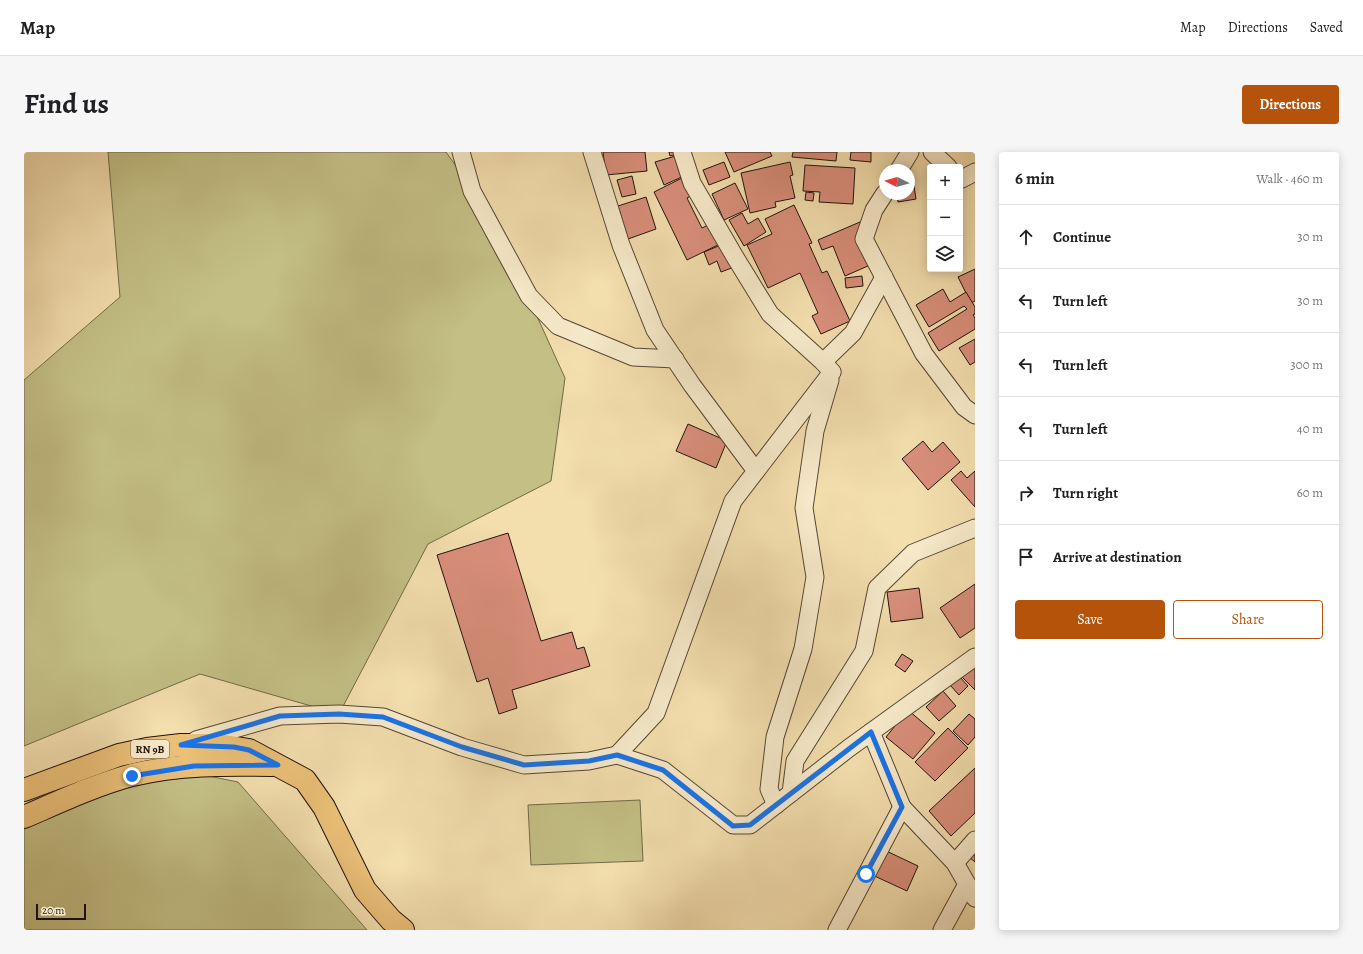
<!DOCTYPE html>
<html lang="en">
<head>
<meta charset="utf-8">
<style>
	:root { --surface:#fff; --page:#f6f6f6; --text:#202124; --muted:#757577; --line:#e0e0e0; --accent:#b45309 }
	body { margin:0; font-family:Alegreya,serif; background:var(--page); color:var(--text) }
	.controls { position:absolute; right:12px; top:12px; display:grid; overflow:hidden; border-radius:4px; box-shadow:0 2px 10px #0003 }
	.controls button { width:36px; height:36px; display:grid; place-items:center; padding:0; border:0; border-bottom:1px solid var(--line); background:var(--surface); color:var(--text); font:20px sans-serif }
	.compass { position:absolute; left:855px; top:12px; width:36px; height:36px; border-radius:50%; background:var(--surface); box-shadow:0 2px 10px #0003; rotate:276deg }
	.scale { position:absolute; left:12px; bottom:10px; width:50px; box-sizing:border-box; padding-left:4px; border:2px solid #21140c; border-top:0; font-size:11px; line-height:14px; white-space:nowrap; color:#21140c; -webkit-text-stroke:3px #f7eaca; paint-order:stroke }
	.stop { position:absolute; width:12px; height:12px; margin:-9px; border:3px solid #1a73e8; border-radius:50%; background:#fff }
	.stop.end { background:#1a73e8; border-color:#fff; box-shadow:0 1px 4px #0008 }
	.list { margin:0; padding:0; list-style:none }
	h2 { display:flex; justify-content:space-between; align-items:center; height:52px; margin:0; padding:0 16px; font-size:17px }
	h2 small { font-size:13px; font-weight:400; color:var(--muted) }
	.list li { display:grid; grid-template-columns:26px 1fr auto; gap:12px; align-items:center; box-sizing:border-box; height:64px; padding:0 16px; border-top:1px solid var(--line) }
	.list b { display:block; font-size:15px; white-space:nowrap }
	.list em { font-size:13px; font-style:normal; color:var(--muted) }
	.actions { display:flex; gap:8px; padding:12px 16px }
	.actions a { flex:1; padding:9px 0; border:1px solid var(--accent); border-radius:4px; text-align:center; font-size:14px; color:var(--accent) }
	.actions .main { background:var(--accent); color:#fff }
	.icon { flex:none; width:22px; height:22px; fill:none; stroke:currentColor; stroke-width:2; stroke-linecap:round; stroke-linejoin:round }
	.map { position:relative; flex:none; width:951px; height:778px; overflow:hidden; border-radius:4px }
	header { display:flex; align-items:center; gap:24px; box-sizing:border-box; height:56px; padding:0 20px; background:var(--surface); border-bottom:1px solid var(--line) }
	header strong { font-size:19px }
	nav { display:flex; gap:22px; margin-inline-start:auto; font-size:14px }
	.intro { display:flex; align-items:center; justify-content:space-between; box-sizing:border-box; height:96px; padding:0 24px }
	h1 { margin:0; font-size:28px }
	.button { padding:10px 18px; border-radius:4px; background:var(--accent); color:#fff; font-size:14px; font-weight:700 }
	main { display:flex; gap:24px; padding:0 24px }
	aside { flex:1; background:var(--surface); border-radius:4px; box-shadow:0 2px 10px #0003 }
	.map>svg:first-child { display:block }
	.green { fill:#c3bf85; stroke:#726a48 }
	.building { fill:#d98f7b; stroke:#21140c }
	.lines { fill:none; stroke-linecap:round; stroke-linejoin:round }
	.street-casing { stroke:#564634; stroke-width:19 }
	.primary-casing { stroke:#21140c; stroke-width:24 }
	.street { stroke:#f7eaca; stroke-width:17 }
	.primary { stroke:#eabf77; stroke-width:22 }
	.route { stroke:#1a73e8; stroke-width:5 }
	.labels { text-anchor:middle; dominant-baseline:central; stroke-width:3; stroke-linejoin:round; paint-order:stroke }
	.shield { fill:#f7eaca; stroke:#615445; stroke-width:1 }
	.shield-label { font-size:11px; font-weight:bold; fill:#21140c }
</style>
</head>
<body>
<header>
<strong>Map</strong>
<nav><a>Map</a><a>Directions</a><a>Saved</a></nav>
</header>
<div class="intro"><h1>Find us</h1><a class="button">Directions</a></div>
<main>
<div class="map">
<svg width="951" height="778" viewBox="0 0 951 778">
	<rect width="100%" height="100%" fill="#f3deae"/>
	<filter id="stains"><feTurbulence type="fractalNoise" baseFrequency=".005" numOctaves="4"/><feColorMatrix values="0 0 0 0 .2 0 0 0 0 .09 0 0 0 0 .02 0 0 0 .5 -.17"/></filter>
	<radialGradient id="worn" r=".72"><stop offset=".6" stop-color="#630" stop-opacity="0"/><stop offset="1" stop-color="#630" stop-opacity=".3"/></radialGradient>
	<g class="green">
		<path d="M84,0H422L468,65L541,226L527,329L404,392L315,562L176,522L0,594V228L96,145Z"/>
		<path d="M121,611L214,630L343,778H0V658Z"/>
		<path d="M616,648L619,709L507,713L504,653Z"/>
	</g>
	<g class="building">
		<path d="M579,0H621L623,19L582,23Z"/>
		<path d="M645,0H660L646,4Z"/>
		<path d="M701,0H746L748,4L710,20Z"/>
		<path d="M769,0H813L812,9L768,5Z"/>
		<path d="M827,0H847V10L826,8Z"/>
		<path d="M655,3L662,23L640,33L631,10Z"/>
		<path d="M700,10L706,25L685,33L679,18Z"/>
		<path d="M766,10L769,23L766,24L771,46L751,50L752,55L726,61L717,21Z"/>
		<path d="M781,13L831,16L829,52L795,50L796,40L779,39Z"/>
		<path d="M885,21H888L892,47L874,50L873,42H885Z"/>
		<path d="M608,24L612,42L598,45L593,28Z"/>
		<path d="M662,24L671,42L663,46L678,76L690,70L700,90L663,108L630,40Z"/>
		<path d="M711,31L724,57L700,68L688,42Z"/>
		<path d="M782,40L790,41L789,49L781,48Z"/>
		<path d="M622,45L632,77L604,87L594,54Z"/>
		<path d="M770,53L788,91L785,92L798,121L803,119L826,169L797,182L788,164L794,161L776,121L744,136L723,93L748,82L741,67Z"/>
		<path d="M718,61L724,72L734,66L742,80L720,94L705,68Z"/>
		<path d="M836,70L853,110L821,124L809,94L798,98L794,88Z"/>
		<path d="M704,90L713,114L697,120L693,109L685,113L680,100Z"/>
		<path d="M951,117V149L947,151L934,125Z"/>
		<path d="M838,124L839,134L822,136L821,126Z"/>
		<path d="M919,137L926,150L942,140L951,155V162L949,163L951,166V177L915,199L904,181L943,157L940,154L905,175L892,153Z"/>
		<path d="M951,187V210L946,213L935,196Z"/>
		<path d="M664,272L703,289L692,316L652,299Z"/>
		<path d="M899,289L908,300L919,290L936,310L904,338L878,307Z"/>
		<path d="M937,319L943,326L951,319V355L927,328Z"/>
		<path d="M484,381L517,489L548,480L553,497L560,495L566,514L488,538L493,556L475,562L464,526L453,530L413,403Z"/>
		<path d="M951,432V476L936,486L916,456Z"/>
		<path d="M895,436L899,466L867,470L863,440Z"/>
		<path d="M878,502L889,509L881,520L871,513Z"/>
		<path d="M951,509V538L937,524Z"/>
		<path d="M935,524L944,534L935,543L926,533Z"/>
		<path d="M919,539L932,554L915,569L902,555Z"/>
		<path d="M884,558L911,581L889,607L862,585Z"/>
		<path d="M945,562L951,567V585L944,593L929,579Z"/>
		<path d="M924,576L944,596L911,629L891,610Z"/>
		<path d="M951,616V661L927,684L905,659Z"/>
		<path d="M856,696L894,714L883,739L844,721Z"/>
		<path d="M951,696V710L944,704Z"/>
	</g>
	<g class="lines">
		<g class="street-casing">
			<g id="street">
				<path d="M437,0L448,39L505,144L534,174L609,205L651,207"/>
				<path d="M568,0L597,93L631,178L668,233L732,319"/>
				<path d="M658,0L668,31L711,105L746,162L799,210L808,220"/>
				<path d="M908,0L924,15"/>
				<path d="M875,18L886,0"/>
				<path d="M936,26L938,27L951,20"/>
				<path d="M861,41L850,58L840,87L900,202L940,255L951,263"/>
				<path d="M799,210L829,181L860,125"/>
				<path d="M847,580L878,655L931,711L951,746"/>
				<path d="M172,588L256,564L315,562L359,565L438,595L500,613L565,609L593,603L639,618L709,673H726L825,596L951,505"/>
				<path d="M593,603L632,561L709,349L808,220"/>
				<path d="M767,641L771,609L840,499L853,436L889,401L951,376"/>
				<path d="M752,653L745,637L751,585L779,497L791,425L780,356L791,279L806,228"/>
				<path d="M931,711L951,688"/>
				<path d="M813,778L878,655"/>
				<path d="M918,778L943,732"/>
			</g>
		</g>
		<g class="primary-casing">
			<g id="primary">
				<path d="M0,638L95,603L123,597L157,593H194L225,598L281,628L300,655L341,738L367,768L379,778"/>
				<path d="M0,665C35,650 71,633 108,623C154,612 202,612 248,613"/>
			</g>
		</g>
		<use href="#street" class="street"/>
		<use href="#primary" class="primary"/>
	</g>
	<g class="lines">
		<path class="route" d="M108,624L170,614L254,613L225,598L210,595L157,593L256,564L315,562L359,565L438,595L500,613L565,609L593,603L639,618L709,674L726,673L847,580L878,655L842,722"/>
	</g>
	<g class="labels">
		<rect class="shield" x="107" y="588" width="38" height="18" rx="3"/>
		<g class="shield-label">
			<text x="126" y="597">RN 9B</text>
		</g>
	</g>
	<rect width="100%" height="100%" filter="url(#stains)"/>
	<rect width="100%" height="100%" fill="url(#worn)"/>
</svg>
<div class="controls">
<button>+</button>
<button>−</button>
<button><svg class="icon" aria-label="layers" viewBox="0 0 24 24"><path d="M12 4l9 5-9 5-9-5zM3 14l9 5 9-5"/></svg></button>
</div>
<svg class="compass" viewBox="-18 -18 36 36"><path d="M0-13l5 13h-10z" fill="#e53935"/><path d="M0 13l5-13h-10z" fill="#757577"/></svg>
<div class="scale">20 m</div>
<div class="stop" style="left:842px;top:722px"></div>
<div class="stop end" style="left:108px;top:624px"></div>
</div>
<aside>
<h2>6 min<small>Walk · 460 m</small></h2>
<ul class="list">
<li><svg class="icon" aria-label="ahead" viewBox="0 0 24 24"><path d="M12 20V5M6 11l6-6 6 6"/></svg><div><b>Continue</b></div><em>30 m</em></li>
<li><svg class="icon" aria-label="left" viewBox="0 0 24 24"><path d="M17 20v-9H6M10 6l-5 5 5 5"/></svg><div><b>Turn left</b></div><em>30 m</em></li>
<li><svg class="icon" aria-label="left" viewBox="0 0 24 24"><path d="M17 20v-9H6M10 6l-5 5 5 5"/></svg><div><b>Turn left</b></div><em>300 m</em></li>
<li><svg class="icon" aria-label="left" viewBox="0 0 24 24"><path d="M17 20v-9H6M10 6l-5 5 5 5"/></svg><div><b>Turn left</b></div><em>40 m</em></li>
<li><svg class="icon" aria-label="right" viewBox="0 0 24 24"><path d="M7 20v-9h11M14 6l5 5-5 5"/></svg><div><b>Turn right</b></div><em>60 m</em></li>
<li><svg class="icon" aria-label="arrive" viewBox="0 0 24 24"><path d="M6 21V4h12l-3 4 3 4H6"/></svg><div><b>Arrive at destination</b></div></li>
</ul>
<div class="actions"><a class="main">Save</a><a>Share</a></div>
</aside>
</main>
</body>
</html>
